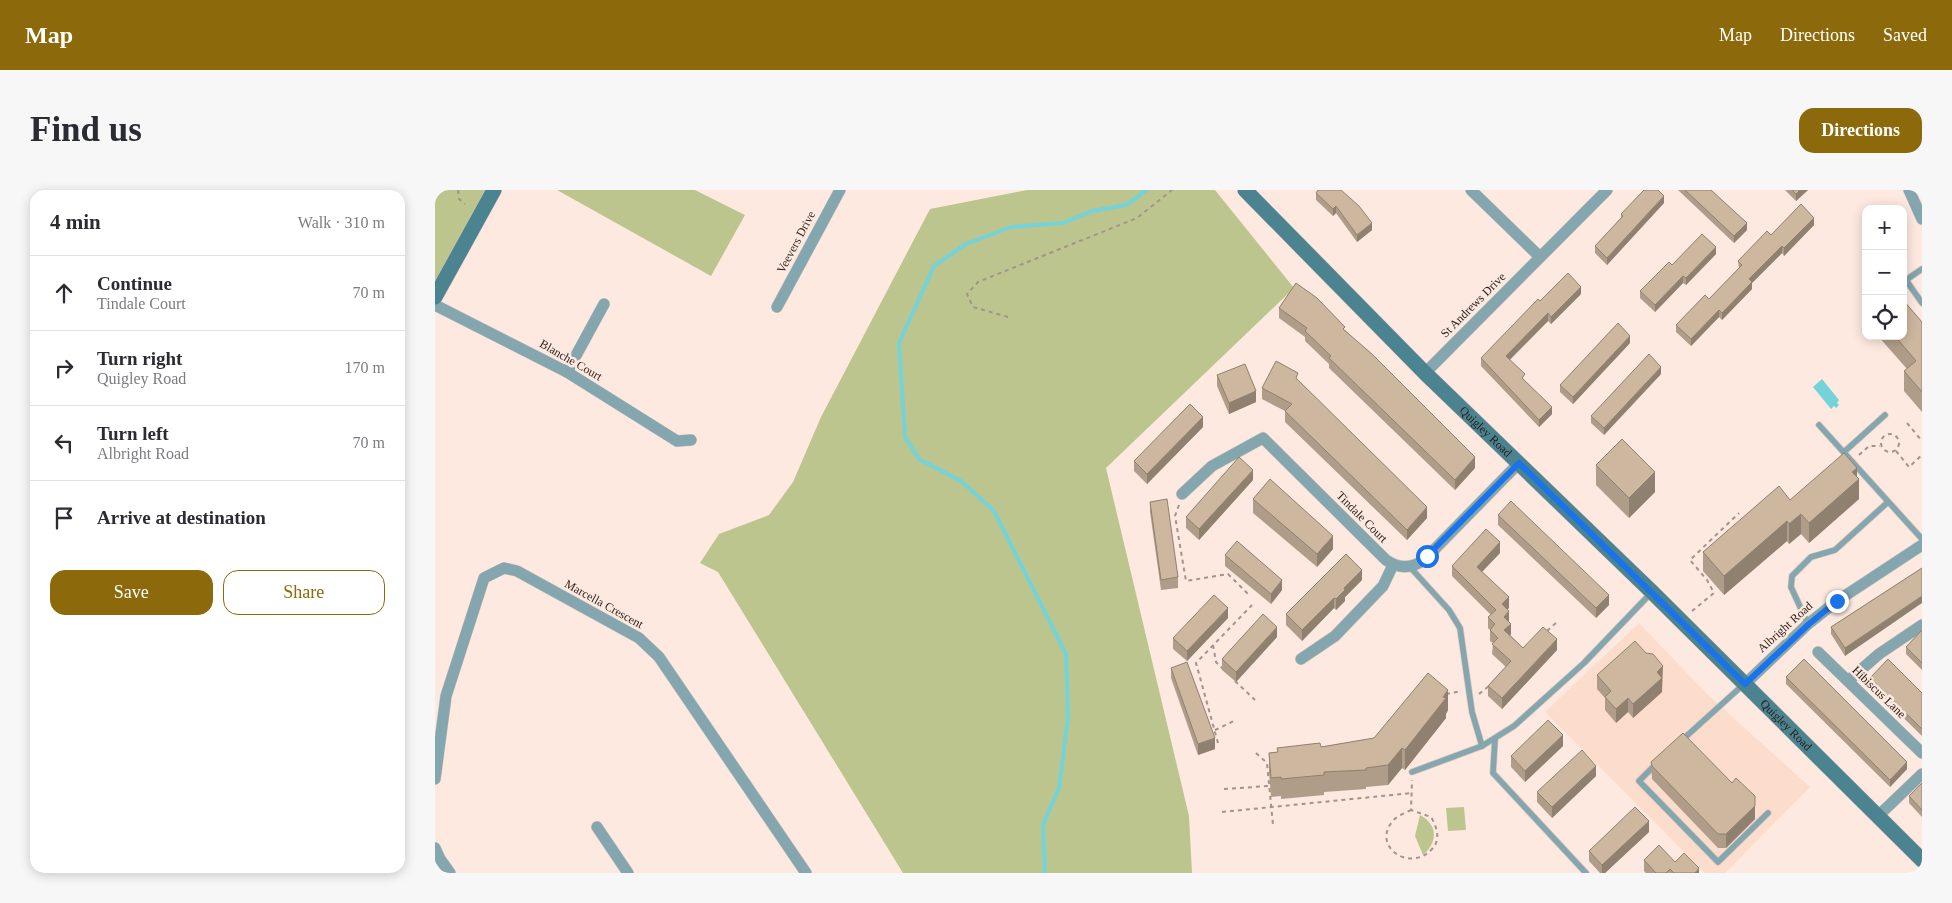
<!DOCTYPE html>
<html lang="en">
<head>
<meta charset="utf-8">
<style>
	:root { --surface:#fff; --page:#f7f7f7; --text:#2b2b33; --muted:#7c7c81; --line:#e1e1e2; --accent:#8c6a0b }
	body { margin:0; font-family:Georgia,serif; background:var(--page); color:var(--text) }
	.controls { position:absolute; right:15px; top:15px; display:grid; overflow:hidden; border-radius:10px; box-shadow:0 2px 12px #0003 }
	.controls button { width:45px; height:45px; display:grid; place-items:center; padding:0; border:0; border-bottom:1px solid var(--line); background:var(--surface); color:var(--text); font:25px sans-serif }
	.stop { position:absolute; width:15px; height:15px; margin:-11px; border:4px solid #1a73e8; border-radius:50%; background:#fff }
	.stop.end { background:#1a73e8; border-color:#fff; box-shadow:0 1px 5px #0008 }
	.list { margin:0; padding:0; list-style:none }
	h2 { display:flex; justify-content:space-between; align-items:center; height:65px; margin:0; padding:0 20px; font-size:21px }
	h2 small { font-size:16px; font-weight:400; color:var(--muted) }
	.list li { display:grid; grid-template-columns:32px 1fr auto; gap:15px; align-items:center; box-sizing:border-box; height:75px; padding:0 20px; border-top:1px solid var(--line) }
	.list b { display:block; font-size:19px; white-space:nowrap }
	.list p { margin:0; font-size:16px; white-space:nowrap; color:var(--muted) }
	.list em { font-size:16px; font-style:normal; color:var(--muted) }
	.actions { display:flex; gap:10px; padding:15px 20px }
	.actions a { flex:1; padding:11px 0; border:1px solid var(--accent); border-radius:15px; text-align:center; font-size:18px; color:var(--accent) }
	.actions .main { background:var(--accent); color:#fff }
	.icon { flex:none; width:28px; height:28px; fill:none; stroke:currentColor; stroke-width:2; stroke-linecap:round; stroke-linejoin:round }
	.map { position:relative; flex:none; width:1487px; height:683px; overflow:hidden; border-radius:15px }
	header { display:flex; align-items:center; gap:30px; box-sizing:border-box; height:70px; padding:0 25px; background:var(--accent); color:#fff }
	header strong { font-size:24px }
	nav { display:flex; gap:28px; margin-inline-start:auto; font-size:18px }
	.intro { display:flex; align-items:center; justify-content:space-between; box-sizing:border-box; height:120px; padding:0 30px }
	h1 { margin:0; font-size:35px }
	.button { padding:12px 22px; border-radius:15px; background:var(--accent); color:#fff; font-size:18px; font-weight:700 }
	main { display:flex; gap:30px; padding:0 30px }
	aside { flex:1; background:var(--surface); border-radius:15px; box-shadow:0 2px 12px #0003 }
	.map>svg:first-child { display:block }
	.built { fill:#fcddcc }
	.green { fill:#bcc58d }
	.water { fill:#73d3d8 }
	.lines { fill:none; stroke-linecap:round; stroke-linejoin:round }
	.stream { stroke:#73d3d8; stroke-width:4 }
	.lane-casing { stroke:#d7c4bb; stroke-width:7 }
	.street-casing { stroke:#d7c4bb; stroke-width:12 }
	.secondary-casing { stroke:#d7c4bb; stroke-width:16 }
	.path { stroke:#a3938a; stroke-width:2; stroke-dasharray:4 4; stroke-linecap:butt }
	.lane { stroke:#83a6af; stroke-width:5.5 }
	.street { stroke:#83a6af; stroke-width:11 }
	.secondary { stroke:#4c8391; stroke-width:15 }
	.wall { fill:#b09d89 }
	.shaded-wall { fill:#90806f }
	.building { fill:#cdb79f; stroke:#90806f }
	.route { stroke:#1a73e8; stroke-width:6 }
	.labels { text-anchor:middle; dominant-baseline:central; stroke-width:5; stroke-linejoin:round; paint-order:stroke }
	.street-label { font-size:12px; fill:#281d17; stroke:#fde9df }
</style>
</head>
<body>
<header>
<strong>Map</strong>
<nav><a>Map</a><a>Directions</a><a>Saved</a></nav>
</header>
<div class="intro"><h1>Find us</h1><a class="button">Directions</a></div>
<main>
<aside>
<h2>4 min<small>Walk · 310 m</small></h2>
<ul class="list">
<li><svg class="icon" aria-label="ahead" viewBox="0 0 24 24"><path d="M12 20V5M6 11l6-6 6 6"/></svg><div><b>Continue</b><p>Tindale Court</p></div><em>70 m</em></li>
<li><svg class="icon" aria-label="right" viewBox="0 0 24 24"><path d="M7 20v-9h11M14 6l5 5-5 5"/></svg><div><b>Turn right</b><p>Quigley Road</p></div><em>170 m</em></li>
<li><svg class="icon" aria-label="left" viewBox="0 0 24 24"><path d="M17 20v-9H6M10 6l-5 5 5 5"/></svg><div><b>Turn left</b><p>Albright Road</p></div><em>70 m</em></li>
<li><svg class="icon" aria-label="arrive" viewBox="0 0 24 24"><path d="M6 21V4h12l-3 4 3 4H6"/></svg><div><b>Arrive at destination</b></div></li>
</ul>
<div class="actions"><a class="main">Save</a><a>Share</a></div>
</aside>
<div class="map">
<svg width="1487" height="683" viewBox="0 0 1487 683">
	<rect width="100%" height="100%" fill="#fde9df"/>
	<path class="built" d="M1204,433L1272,504L1375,597L1290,683H1270L1110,522Z"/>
	<g class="green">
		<path d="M0,0H64L0,118Z"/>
		<path d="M122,0H260L310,25L276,86Z"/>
		<path d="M592,0H780L859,98L671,278L754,626L757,683H468L283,382L265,373L284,344L334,325L358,292L386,227L495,19Z"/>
		<path d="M1029,617L1031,640L1013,641L1011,618Z"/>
		<path d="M985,625C1003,635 1003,652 988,665L980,646Z"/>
	</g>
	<path class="water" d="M1387,189L1404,210L1402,213L1404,215L1401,218L1399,216L1396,219L1378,197Z"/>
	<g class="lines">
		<path class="stream" d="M610,683L608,635L624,598L633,527L631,464L559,321L526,291L484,269L470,247L464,153L499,76L531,54L576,37L628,33L657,21L691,15L712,0"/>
		<g class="lane-casing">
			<g id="lane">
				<path d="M1487,79L1471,90L1487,113"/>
				<path d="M1384,235L1487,349"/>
				<path d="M1409,262L1450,225"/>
				<path d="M975,377L1014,420L1025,438L1037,522L1047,556"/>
				<path d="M1373,434L1356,397L1357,386L1376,367L1400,360L1453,312"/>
				<path d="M1060,549L1058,583L1151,683"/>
				<path d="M1246,551L1308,495"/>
				<path d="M1221,574L1204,591L1283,672L1333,623"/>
				<path d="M977,582L1047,556L1079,536L1149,473L1217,402"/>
			</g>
		</g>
		<g class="street-casing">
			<g id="street">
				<path d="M1036,0L1105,67"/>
				<path d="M1474,0L1487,29"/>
				<path d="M0,115L132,182L242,251L256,250"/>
				<path d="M342,117L405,0"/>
				<path d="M132,182L169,114"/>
				<path d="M990,183L1172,0"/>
				<path d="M747,304L777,276L828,248L951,370C964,379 977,379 990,369L1084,273"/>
				<path d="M1383,462L1487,563"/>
				<path d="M866,469L900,446L948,396L958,375"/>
				<path d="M1413,491L1444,464L1487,435"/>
				<path d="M1310,494L1373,434L1402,411L1487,355"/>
				<path d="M0,589L11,506L49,388L69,378L82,381L204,448L224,467L371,683"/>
				<path d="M1443,626L1487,584"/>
				<path d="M162,637L193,683"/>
				<path d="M0,658L5,669L15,683"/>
			</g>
		</g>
		<g class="secondary-casing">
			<g id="secondary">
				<path id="s1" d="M810,0L990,183L1217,402L1487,670"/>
				<path d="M0,107L59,0"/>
			</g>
		</g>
		<g class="path">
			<path d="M23,0L24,9L30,14"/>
			<path d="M573,127L538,117L532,104L543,92L702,28L737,0"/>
			<path d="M1472,233L1487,251"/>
			<circle cx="1455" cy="253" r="9"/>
			<path d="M1461,261L1474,277L1487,265"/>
			<path d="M1424,265L1434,256H1445"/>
			<path d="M744,315L740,326L751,391L793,384L814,405"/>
			<path d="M1257,421L1279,403L1272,390L1255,370L1304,323"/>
			<path d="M1112,441L1123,431"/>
			<path d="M778,455L781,472L788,479"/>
			<path d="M800,491L820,510"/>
			<path d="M1011,504L1026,501"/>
			<path d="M1044,504L1054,496"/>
			<path d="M780,540L799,531"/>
			<path d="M783,553L761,473L817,415"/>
			<path d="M821,563L832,573L838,635"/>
			<path d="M789,599L834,596"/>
			<path d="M976,620C970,623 961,626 957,632C937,657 975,683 997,659C1006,650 1002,637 996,627L976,620L977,590"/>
			<path d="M787,622L977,603"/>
		</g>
		<use href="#lane" class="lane"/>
		<use href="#street" class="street"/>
		<use href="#secondary" class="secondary"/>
	</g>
	<g class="wall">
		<path d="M1243,0H1276L1312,40L1299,53Z"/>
		<path d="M1350,0H1373L1361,11Z"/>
		<path d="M881,3L937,40L922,52L901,23L898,26L881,10Z"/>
		<path d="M1229,13L1172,75L1160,63V56L1186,28V24Z"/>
		<path d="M1379,35L1349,66L1347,63L1317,93V99L1287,130L1284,127L1256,156L1241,142V135L1274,109L1304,78L1303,71L1336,45Z"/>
		<path d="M1281,64L1251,95L1248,93L1220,122L1205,108V101L1237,75Z"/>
		<path d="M1146,104L1116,134L1113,131L1075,170L1090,191L1117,224L1104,237L1046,176V168L1105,111Z"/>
		<path d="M844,118L910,140L1040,278L1020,300L894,178V174L870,151V147L844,128Z"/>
		<path d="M1487,132V222L1469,201V181L1472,179L1443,146H1468Z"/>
		<path d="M1195,153L1138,214L1125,202V195Z"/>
		<path d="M1226,184L1169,245L1156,233V226Z"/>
		<path d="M782,185L821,212L794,224L782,196Z"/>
		<path d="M863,190L992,328L972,350L850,232V221L827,209V198Z"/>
		<path d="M768,237L712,294L699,281V271Z"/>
		<path d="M1161,275L1220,302L1194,328L1161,295Z"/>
		<path d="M1422,287L1424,309L1374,353L1366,344L1354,354L1352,351L1289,405L1268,381V362L1355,310Z"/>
		<path d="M818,290L764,350L751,338V327Z"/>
		<path d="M818,309L898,359L882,377L818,323Z"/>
		<path d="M715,312L743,387V398L726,400L715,322Z"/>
		<path d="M1063,325L1174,415L1161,428L1063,335Z"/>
		<path d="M1065,363L1047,382L1074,418L1072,419L1076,444L1075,445L1088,458L1122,460L1067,519L1053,506V496L1071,477L1057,464L1058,453L1055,451V440L1053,438V427L1056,425L1017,386V376Z"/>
		<path d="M790,365L847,400L836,414L790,376Z"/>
		<path d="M1487,378L1410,466L1396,444V437Z"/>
		<path d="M927,390L910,407V411L901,420L899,418L867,451L851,435V424Z"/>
		<path d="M793,428L752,471L738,459V448Z"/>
		<path d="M1487,440V480L1471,464V457Z"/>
		<path d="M842,447L801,492L787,480V469Z"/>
		<path d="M736,478L780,559L763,565L736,488Z"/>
		<path d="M1162,485L1228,490L1227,491V502L1198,528L1193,522L1181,533L1170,520V508L1162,499Z"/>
		<path d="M1351,487L1472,579L1455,597L1351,494Z"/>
		<path d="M1435,488L1487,503V546L1435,495Z"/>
		<path d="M1013,520L1011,524V528L970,580L967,578L953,595L931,597V599L889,602V605L846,609V606L836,607L834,582V563L886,557L939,548Z"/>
		<path d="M1128,556L1090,592L1076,577V566Z"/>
		<path d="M1216,572L1320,629L1291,658H1283L1217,589Z"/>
		<path d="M1161,586L1117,628L1102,612V602Z"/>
		<path d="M1487,593V627L1474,613V606Z"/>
		<path d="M1214,642L1170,683H1165L1154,671V661Z"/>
		<path d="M1209,670L1264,683H1211L1209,681Z"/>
	</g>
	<g class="shaded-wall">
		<path d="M1365,0H1373L1361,11V4Z"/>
		<path d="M1229,6V13L1172,75V68Z"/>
		<path d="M901,16V23L898,26V19Z"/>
		<path d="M1379,28V35L1349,66V58Z"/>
		<path d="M937,33V40L922,52V45Z"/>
		<path d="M1312,33V40L1299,53V46Z"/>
		<path d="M1347,56V63L1317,93V99L1287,130V123L1314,89Z"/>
		<path d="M1281,57V64L1251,95V88Z"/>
		<path d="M1248,86V93L1220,122V115Z"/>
		<path d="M1146,97V104L1116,134V127Z"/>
		<path d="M1284,120V127L1256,156V149Z"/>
		<path d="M1113,123V131L1071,173V166Z"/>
		<path d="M1195,146V153L1138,214V207Z"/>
		<path d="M1226,177V184L1169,245V238Z"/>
		<path d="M821,201V212L794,224V213Z"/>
		<path d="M1117,217V224L1104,237V230Z"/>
		<path d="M768,227V237L712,294V284Z"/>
		<path d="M1040,267V278L1020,300V290Z"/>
		<path d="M1422,278V291L1424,289V309L1374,353V333L1417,282Z"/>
		<path d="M818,280V290L764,350V339Z"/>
		<path d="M1220,282V302L1194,328V308Z"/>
		<path d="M992,317V328L972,350V340Z"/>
		<path d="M1366,324V344L1354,354V334Z"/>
		<path d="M1352,331V351L1289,405V386Z"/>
		<path d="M898,346V359L882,377V364Z"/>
		<path d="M1065,352V363L1042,387V377Z"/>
		<path d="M927,380V390L910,407V411L901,420V409L909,398Z"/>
		<path d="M847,390V400L836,414V404Z"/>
		<path d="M1174,405V415L1161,428V418Z"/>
		<path d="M1487,406V413L1410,466V458Z"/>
		<path d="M1074,407V418L1067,425V414Z"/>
		<path d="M899,408V418L867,451V440Z"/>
		<path d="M793,418V428L752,471V461Z"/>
		<path d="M1074,421V432L1069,438V427Z"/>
		<path d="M1076,434V444L1069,451V440Z"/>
		<path d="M842,437V447L801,492V482Z"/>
		<path d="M1122,449V460L1067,519V508Z"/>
		<path d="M1228,476L1227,502L1198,528V514L1222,482Z"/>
		<path d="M1013,500V520L1011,524V528L970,580V560Z"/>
		<path d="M1193,508V522L1181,533V519Z"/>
		<path d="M1128,545V556L1090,592V581Z"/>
		<path d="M780,548V559L763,565V554Z"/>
		<path d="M967,558V578L953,595V575Z"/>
		<path d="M1472,572V579L1455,597V590Z"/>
		<path d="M1161,576V586L1117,628V617Z"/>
		<path d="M1320,606V629L1291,658V644Z"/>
		<path d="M1214,631V642L1170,683H1167V675Z"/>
		<path d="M1264,678V683H1260Z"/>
	</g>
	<g class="building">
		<path d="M883,0H906L924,16L937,33L922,45L901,16L898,19L881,3Z"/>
		<path d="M1209,0H1223L1229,6L1172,68L1160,56L1188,26L1186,24Z"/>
		<path d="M1250,0H1276L1312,33L1299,46Z"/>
		<path d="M1357,0H1365L1361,4Z"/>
		<path d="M1366,14L1379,28L1349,58L1347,56L1314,89L1317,92L1287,123L1284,120L1256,149L1241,135L1270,105L1274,109L1307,75L1303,71L1332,41L1336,45Z"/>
		<path d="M1267,44L1281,57L1251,88L1248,86L1220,115L1205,101L1234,72L1237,75Z"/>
		<path d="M1133,83L1146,97L1116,127L1113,123L1071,166L1090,184L1087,188L1117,217L1104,230L1046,168L1103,109L1105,111Z"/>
		<path d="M861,93L882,108L910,137L908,139L937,164L1040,267L1020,290L894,168L896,166L870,141L872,138L844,118Z"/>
		<path d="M1468,110L1487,132V202L1469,181L1481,171L1460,146H1468Z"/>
		<path d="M1183,133L1195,146L1138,207L1125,195Z"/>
		<path d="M1214,164L1226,177L1169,238L1156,226Z"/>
		<path d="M841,171L863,183L861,188L992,317L972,340L850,221L857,214L827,198Z"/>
		<path d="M810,174L821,201L794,213L782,185Z"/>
		<path d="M755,214L768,227L712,284L699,271Z"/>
		<path d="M1187,249L1220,282L1194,308L1161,275Z"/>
		<path d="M1409,263L1422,278L1417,282L1424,289L1374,333L1366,324L1354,334L1352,331L1289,386L1268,362L1344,296L1355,310Z"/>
		<path d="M804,267L818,280L764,339L751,327Z"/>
		<path d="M835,289L898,346L882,364L818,309Z"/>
		<path d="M732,309L743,387L726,390L715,312Z"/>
		<path d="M1076,311L1174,405L1161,418L1063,325Z"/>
		<path d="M1051,339L1065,352L1042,377L1074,407L1067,414L1074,421L1069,427L1076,434L1069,440L1088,458L1108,437L1122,449L1067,508L1053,496L1076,471L1057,454L1063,448L1055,440L1060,434L1053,427L1061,420L1017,376Z"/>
		<path d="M802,351L847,390L836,404L790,365Z"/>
		<path d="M911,364L927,380L909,398L910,400L901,409L899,408L867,440L851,424Z"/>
		<path d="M1487,378V406L1410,458L1396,437Z"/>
		<path d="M779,405L793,418L752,461L738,448Z"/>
		<path d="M828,424L842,437L801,482L787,469Z"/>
		<path d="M1487,440V473L1471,457Z"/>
		<path d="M1200,451L1211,463L1218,464L1228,476L1222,482L1227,488L1198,514L1193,508L1181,519L1170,507L1176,501L1162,485Z"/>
		<path d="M1369,469L1472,572L1455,590L1351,487Z"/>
		<path d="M1453,469L1487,503V539L1435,488Z"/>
		<path d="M752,472L780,548L763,554L736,478Z"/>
		<path d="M993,483L1013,500L1008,507L1011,508L970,560L967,558L953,575L931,578V580L889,582V585L846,589V587L836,588L834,563L843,562L842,558L885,553L886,557L939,548Z"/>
		<path d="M1113,530L1128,545L1090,581L1076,566Z"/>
		<path d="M1248,543L1297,593L1301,588L1320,606V616L1291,644H1283L1217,576L1216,572Z"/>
		<path d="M1147,560L1161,576L1117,617L1102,602Z"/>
		<path d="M1487,593V620L1474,606Z"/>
		<path d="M1200,617L1214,631L1167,675L1154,661Z"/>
		<path d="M1224,655L1240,672L1249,663L1264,678L1260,683H1239L1235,679L1231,683H1221L1209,670Z"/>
	</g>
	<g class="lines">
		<path class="route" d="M992,366L1084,273L1310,494L1374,434L1402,411"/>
	</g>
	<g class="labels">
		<g class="street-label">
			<text transform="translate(361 52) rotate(-62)">Veevers Drive</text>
			<text transform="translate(1038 115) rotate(-45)">St Andrews Drive</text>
			<text transform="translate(136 170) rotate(30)">Blanche Court</text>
			<text stroke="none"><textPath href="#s1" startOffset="341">Quigley Road</textPath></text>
			<text transform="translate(927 327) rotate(45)">Tindale Court</text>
			<text transform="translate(169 414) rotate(29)">Marcella Crescent</text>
			<text transform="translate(1350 437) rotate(-42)">Albright Road</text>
			<text transform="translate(1444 502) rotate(44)">Hibiscus Lane</text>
			<text stroke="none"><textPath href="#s1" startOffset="761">Quigley Road</textPath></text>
		</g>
	</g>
</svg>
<div class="controls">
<button>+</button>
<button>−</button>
<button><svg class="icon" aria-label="locate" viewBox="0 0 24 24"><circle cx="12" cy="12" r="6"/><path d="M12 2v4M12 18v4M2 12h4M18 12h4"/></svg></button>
</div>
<div class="stop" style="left:992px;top:366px"></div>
<div class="stop end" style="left:1402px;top:411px"></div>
</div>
</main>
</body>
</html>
